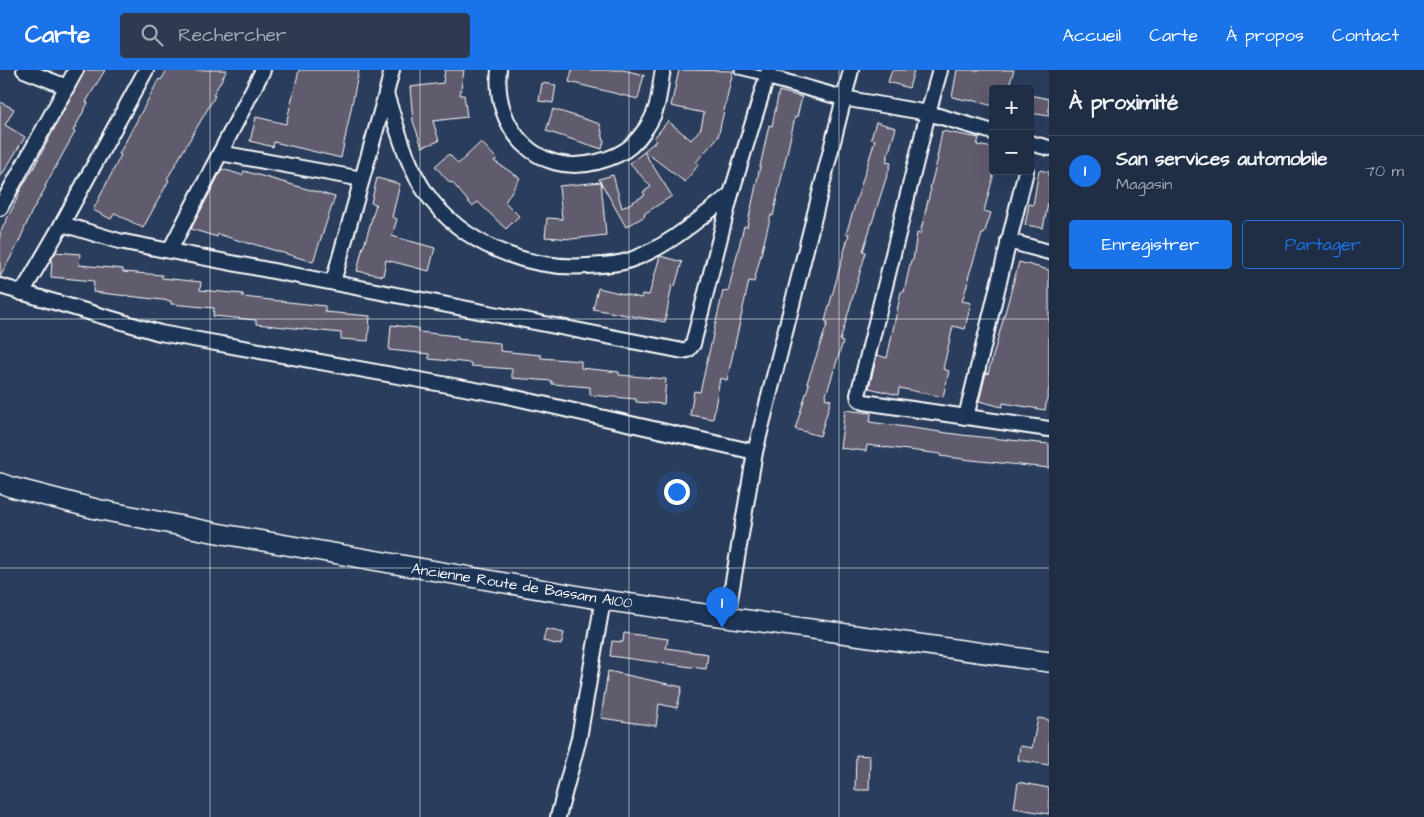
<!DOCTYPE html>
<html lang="fr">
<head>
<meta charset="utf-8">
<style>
	:root { --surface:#202e45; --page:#2d3a50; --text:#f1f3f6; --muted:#a2a8b3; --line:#3d4a5e; --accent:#1a73e8 }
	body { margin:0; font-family:"Architects Daughter",sans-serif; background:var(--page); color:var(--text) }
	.controls { position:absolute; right:15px; top:15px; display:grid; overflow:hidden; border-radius:5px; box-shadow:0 5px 20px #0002 }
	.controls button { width:45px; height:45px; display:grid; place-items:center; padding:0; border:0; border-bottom:1px solid var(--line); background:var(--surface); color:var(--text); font:25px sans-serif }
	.you { position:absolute; left:676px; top:421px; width:18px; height:18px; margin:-12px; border:4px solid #fff; border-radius:50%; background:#1a73e8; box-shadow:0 0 0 8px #1a73e833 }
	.badge { display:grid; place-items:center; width:32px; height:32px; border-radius:50%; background:var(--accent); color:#fff; font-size:16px; font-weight:700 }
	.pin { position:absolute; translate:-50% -41px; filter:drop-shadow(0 1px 2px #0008) }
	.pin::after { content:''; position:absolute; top:26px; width:18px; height:15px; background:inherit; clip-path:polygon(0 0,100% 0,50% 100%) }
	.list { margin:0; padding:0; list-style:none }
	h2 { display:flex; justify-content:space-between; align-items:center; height:65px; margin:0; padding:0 20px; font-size:21px }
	h2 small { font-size:16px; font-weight:400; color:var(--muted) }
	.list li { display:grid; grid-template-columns:32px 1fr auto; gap:15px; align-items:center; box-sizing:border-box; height:70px; padding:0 20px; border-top:1px solid var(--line) }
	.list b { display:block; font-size:19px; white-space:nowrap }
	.list p { margin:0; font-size:16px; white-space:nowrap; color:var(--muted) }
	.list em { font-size:16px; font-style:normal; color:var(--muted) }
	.actions { display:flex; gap:10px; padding:15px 20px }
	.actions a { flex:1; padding:11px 0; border:1px solid var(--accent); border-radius:5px; text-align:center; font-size:18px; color:var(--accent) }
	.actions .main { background:var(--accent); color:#fff }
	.icon { flex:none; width:28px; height:28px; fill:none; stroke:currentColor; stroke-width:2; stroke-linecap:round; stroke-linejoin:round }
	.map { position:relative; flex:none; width:1049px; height:747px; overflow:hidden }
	header { display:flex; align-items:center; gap:30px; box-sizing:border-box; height:70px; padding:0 25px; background:var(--accent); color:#fff }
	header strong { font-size:24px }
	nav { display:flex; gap:28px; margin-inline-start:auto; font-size:18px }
	.search { width:350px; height:45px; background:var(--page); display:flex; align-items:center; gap:12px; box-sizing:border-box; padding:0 18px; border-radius:5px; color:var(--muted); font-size:19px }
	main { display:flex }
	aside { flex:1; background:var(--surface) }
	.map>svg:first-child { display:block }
	.building { fill:#605c6e; stroke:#fff }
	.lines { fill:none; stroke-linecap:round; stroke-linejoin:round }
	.lane-casing { stroke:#fff; stroke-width:11 }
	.street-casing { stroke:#fff; stroke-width:18 }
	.secondary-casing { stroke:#fff; stroke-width:22 }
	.lane { stroke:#1d3557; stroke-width:7 }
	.street { stroke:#1d3557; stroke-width:14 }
	.secondary { stroke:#1d3557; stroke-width:19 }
	.grid { fill:none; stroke:#fff; stroke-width:1; stroke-opacity:0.55 }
	.labels { text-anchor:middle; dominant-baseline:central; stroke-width:4; stroke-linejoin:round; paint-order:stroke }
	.street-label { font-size:15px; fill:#fff; stroke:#1d3557 }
</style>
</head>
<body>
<header>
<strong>Carte</strong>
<div class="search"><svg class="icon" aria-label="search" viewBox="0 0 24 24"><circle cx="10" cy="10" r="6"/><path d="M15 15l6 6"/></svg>Rechercher</div>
<nav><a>Accueil</a><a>Carte</a><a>À propos</a><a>Contact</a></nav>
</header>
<main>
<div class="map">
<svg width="1049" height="747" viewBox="0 0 1049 747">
	<rect width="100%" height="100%" fill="#2a3d5c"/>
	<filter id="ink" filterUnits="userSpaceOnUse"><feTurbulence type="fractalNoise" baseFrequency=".02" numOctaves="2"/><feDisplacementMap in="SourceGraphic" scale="10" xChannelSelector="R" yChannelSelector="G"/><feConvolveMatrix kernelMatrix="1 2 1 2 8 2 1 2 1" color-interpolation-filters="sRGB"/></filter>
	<g filter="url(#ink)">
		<g class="building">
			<path d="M85,0H105L86,32L88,33L73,61L75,62L45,116L46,117L31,143L18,174L0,207V163L19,125L18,124L33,99Z"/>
			<path d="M167,0H227L213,25L215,26L167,109L169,110L143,158L115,143L111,149L93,140L121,85L119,84L159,9L161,10Z"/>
			<path d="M299,0H359L341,88L274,72L273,77L250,71L256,47L286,54Z"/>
			<path d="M445,0H464L460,25H464L467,47L433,51L439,71L422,77L413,51L410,17L443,13Z"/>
			<path d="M572,0H623L644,5L638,29L569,12Z"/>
			<path d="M679,0L733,1L718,67L696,92L699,94L685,112L644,81L656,71L654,68L668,51L691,70L701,58L704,43L671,36Z"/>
			<path d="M892,0H914L909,18L888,12Z"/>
			<path d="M957,0H1014L1008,19H993V36L971,30V31L952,27Z"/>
			<path d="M542,13L556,15L553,33L539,31Z"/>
			<path d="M779,21L802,27L797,47H795L773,146L771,145L754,212L749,211L727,310L720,308L713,349L690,345L694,321L700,322L723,221L728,222L744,156L747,157L769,55L772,56Z"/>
			<path d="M1030,25L1049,29V46L1030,43Z"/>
			<path d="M0,32L14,39L5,55L25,67L0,108Z"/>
			<path d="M553,39L600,54L604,71L602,79L546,61Z"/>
			<path d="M876,52L896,58L886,92L891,93L863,181L866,182L840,271L843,272L825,328L831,330L820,366L795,359L809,314L807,313L828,252L825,251L849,164H846L875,70L871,69Z"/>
			<path d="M942,61L979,68L977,75L993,78V107L984,141L991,143L984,164H982L968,208L969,209L962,231L971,233L965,259L953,256L943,299L949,301L943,327L899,318L898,325L869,318L877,285L887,288L901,222H904L911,190H913L917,163L920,164L931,118H930L938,88H937Z"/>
			<path d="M481,72L497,89L494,91L520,108L505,132L519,146L506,159L478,132L472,136L452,112L450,113L435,96L449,84L458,94Z"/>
			<path d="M644,82L672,126L644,144L645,146L626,157L599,109L613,105L622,138L645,125L643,122L651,117L630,93Z"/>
			<path d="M222,99L242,105L244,101L335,127L313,192L250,173V174L218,164L217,167L191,159Z"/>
			<path d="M1039,100L1049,102V129L1043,158L1025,155L1029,134L1033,135Z"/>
			<path d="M377,108L400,114L392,147L397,149L392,166L435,178L429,201L386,190L383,206L357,201L363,176H364L376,134L371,133Z"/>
			<path d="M601,112L606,165L572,169L545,167L547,148L562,149L559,116Z"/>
			<path d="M56,182L80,184L79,195L123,199V202L162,205V208L201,212L200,220L243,224V227L325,236V242L370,246L368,271L341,269V263L256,254V250L213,246L214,238L171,234V231L93,222L94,211L51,207L52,188Z"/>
			<path d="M660,186L682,192L675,216L672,215L665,252L593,239L598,218L641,228L642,224L649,225Z"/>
			<path d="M1019,192L1049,200V318L1045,340L1003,333L1002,337L979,331L986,303L988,304Z"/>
			<path d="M391,255L418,258V262L458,266V269L500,273V281L541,285V288L581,291V298L619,302V305L666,309L664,334L636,332V329L590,325V317L552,314V311L512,308V299L471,296V293L429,289V284L389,280Z"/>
			<path d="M845,340L871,343L870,352L962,365L1049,374V398L971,390L940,386L941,384L867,375L866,381L840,378Z"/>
			<path d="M546,559L564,563L561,575L543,571Z"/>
			<path d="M624,563L668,569L666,578L708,584L706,599L610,586L612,571L623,572Z"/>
			<path d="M608,601L682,617L677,638L659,634L656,656L601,648Z"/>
			<path d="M1038,648L1049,650V695L1018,690L1020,676L1032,678Z"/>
			<path d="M856,685L870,686L869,720H855Z"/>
			<path d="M1018,712L1049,718V744L1014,738Z"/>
		</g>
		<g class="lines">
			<g class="lane-casing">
				<path id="lane" d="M739,0L768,7"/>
			</g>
			<g class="street-casing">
				<g id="street">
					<path d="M24,0L67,17"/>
					<path d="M499,0C493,58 537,108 597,92C609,89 622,84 631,76C640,68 651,53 655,41C660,29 660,13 663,0"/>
					<path d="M940,0L928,43L858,325L859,329L864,332L1049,359"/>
					<path d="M768,7L843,28L928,43L993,62"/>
					<path d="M386,24C397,57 406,94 426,123C462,174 527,200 588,196C602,195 617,195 630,190C668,177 699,149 731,124"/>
					<path d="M1030,73L1049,78"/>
					<path d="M220,83L362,109"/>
					<path d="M0,138L76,0"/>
					<path d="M62,154L119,171L683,281L688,280L693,274L731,124L769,0"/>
					<path d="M1008,171L1049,182"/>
					<path d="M170,180L263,0"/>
					<path d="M333,212L386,24L392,0"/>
					<path d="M0,216L160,263L503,325L755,382"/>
					<path d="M22,223L62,154L146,0"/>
					<path d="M966,347L1026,101"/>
					<path d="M727,547L755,382L851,0"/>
					<path d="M558,747L579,668L603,530"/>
				</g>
			</g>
			<g class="secondary-casing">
				<path id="secondary" d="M0,413L11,417L96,439L217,463L603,530L1049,592"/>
			</g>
			<use href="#lane" class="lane"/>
			<use href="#street" class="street"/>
			<use href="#secondary" class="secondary"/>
		</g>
	</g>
	<path class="grid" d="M210,0V747M420,0V747M629,0V747M839,0V747M0,249H1049M0,498H1049"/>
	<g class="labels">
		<g class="street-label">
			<text transform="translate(522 516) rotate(9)">Ancienne Route de Bassam A100</text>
		</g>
	</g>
</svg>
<div class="controls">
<button>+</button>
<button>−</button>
</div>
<div class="you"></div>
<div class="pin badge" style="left:722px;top:558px">1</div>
</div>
<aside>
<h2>À proximité<small></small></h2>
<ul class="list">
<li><span class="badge">1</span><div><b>San services automobile</b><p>Magasin</p></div><em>70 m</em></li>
</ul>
<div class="actions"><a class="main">Enregistrer</a><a>Partager</a></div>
</aside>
</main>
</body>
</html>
